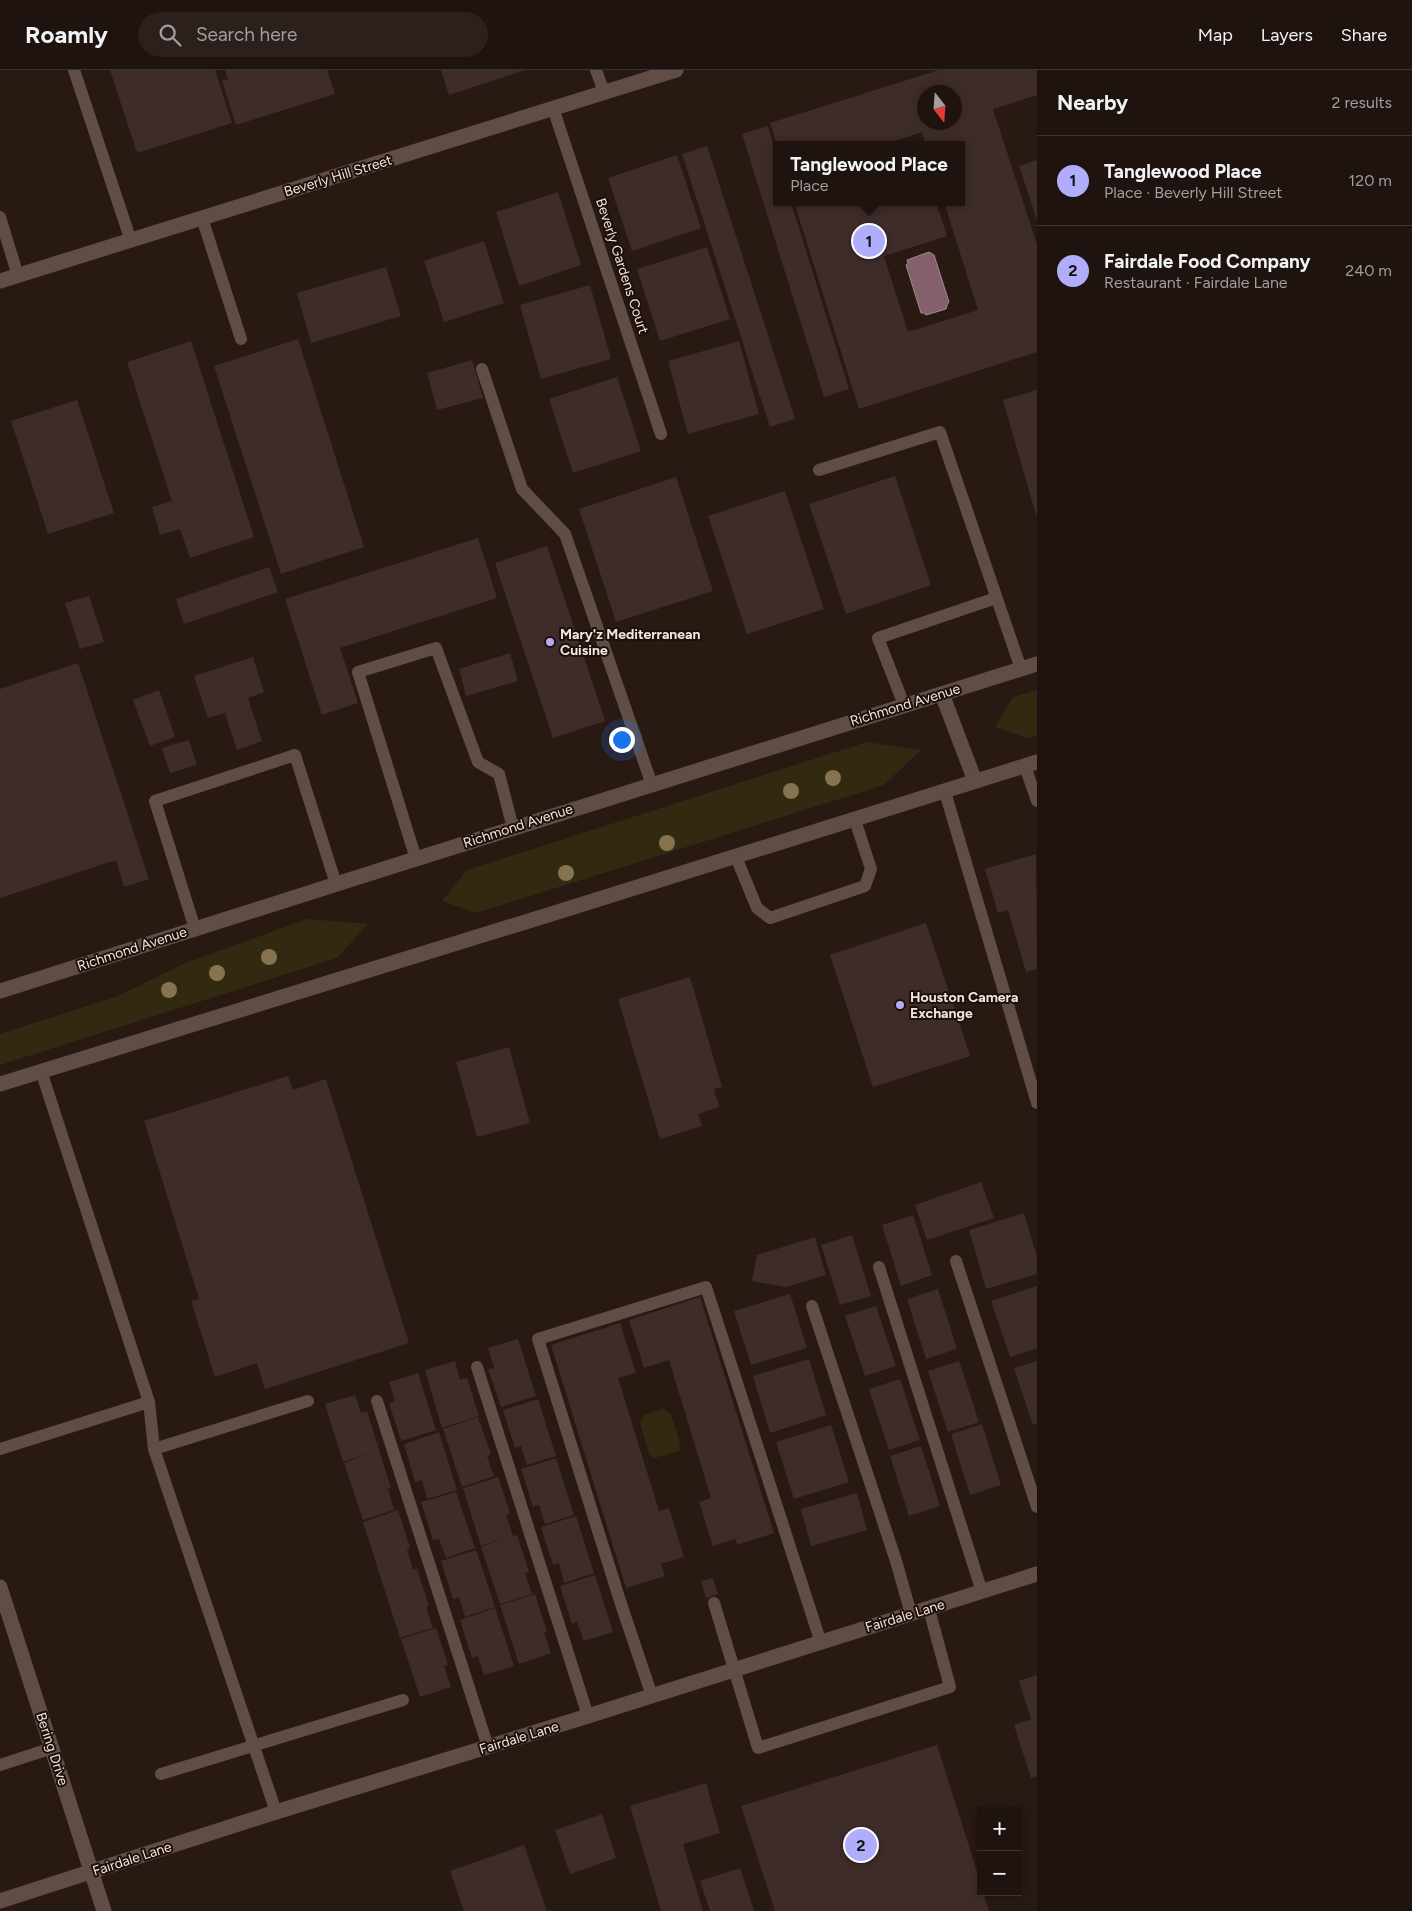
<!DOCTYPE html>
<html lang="en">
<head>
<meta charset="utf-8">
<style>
	:root { --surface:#1e130e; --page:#2b201c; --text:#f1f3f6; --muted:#a19e9e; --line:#3c322e; --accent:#b0aefa }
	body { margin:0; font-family:Figtree,sans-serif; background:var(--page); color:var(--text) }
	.controls { position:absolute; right:15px; bottom:15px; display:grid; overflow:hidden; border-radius:0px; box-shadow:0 2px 8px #0003 }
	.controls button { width:45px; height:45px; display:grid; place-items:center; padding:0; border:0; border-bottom:1px solid var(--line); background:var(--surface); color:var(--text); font:25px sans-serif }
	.compass { position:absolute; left:917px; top:15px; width:45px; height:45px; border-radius:50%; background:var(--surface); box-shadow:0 2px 8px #0003; rotate:163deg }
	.you { position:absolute; left:621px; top:669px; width:18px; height:18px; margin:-12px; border:4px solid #fff; border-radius:50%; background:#1a73e8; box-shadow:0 0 0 8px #1a73e833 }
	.badge { display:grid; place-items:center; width:32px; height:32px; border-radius:50%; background:var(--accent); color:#111; font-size:16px; font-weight:700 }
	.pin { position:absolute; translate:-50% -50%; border:2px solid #fff; box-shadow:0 1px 5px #0006 }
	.popup { position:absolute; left:773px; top:71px; width:192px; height:65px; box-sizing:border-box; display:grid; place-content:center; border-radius:0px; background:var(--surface); filter:drop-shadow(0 1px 4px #0005); font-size:16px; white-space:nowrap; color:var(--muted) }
	.popup b { font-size:19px; color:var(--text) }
	.popup::after { content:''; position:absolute; left:50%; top:100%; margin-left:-10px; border:10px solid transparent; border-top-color:var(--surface) }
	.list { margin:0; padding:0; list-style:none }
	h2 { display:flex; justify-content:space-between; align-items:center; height:65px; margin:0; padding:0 20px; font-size:21px }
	h2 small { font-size:16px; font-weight:400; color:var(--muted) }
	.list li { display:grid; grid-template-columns:32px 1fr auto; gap:15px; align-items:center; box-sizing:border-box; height:90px; padding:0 20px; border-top:1px solid var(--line) }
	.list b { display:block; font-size:19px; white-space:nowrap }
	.list p { margin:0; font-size:16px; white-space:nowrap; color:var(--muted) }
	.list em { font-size:16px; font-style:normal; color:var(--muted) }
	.icon { flex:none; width:28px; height:28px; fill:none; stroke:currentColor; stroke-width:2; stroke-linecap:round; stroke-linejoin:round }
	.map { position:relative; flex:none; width:1037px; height:1841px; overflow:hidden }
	header { display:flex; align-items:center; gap:30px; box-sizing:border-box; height:70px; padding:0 25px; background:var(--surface); border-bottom:1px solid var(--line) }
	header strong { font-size:24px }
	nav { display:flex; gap:28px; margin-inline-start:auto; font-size:18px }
	.search { width:350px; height:45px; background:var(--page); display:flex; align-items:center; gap:12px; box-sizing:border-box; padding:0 18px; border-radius:28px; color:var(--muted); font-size:19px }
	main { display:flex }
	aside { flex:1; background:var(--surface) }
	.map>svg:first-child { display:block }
	.green { fill:#312a10 }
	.water { fill:#845f6c; stroke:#a4878f }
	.building { fill:#3e2c2b; fill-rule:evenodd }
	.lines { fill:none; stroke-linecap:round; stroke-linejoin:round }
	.lane { stroke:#604e46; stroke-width:12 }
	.street { stroke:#604e46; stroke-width:15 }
	.secondary { stroke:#604e46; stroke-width:15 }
	.tree { fill:#867450 }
	.poi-dot { fill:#b0aefa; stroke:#1e1009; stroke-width:2 }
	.labels { text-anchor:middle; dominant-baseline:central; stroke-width:4; stroke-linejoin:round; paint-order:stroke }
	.street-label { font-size:14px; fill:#f0e5e1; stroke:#1e1009 }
	.poi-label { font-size:14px; font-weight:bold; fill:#f0e5e1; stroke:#1e1009; text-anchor:start }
</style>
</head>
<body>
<header>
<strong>Roamly</strong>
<div class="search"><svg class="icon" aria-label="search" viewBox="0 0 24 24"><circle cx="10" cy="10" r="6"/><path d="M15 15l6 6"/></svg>Search here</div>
<nav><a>Map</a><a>Layers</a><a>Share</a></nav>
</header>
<main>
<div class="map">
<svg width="1037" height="1841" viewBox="0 0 1037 1841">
	<rect width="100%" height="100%" fill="#281912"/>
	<g class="green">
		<path d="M1037,620V665L1028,668L995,657L1013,627Z"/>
		<path d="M867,672L921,680L884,715L476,843L442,831L467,800Z"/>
		<path d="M307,849L368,854L337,888L0,995V964L118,926L183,894Z"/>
		<path d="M663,1339L671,1344L680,1373L679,1381L654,1388L649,1385L640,1352L644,1345Z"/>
	</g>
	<path class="water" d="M929,182L934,185L949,232L947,235L946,239L926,245L924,243H921L906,195L908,194L907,190Z"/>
	<g class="building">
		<path d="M110,0H215L232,53L137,83Z"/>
		<path d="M225,0H327L335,24L236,55L222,11L228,9Z"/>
		<path d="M441,0H525L449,25Z"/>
		<path d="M939,0H1037V25L993,39L1037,175V282L859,339L794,132H936L947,166L884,186L908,262L978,240L944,132H962V75H926L922,62L883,75H777L770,53ZM924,22H954V52H924Z"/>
		<path d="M768,56L776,84V132H791L849,319L824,327L742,64Z"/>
		<path d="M707,76L795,349L770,357L682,84Z"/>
		<path d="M677,85L701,158L632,181L608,108Z"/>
		<path d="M1037,90V150L1019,96Z"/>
		<path d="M558,122L581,195L519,216L496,142Z"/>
		<path d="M484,171L504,233L444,252L424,191Z"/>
		<path d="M707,177L730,249L660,271L637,199Z"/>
		<path d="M386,197L401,246L311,273L297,223Z"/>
		<path d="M590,215L611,289L541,309L520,235Z"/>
		<path d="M298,269L364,477L281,504L214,296Z"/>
		<path d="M191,271L254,467L190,488L180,459L160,465L152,437L172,431L127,292Z"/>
		<path d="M739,271L759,344L688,364L668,291Z"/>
		<path d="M472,290L483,328L437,340L427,303Z"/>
		<path d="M617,307L641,381L573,403L549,329Z"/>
		<path d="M1037,320V445H1036L1003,330Z"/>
		<path d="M77,330L114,443L48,464L11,351Z"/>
		<path d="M895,406L931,515L846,544L809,434Z"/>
		<path d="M676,407L713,521L616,552L579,439Z"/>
		<path d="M785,421L824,539L747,564L708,446Z"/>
		<path d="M478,468L497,528L340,578L358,633L322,645L285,529Z"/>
		<path d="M547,476L605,651L553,668L495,493Z"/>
		<path d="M269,497L278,522L184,554L176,529Z"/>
		<path d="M89,526L104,572L80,579L65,533Z"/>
		<path d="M510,583L518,611L466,626L459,599Z"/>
		<path d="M253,587L264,622L248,628L262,671L237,680L225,643L208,648L194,606Z"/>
		<path d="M78,593L149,809L124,817L116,790L0,828V619Z"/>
		<path d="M159,620L175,667L150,676L133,630Z"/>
		<path d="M189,670L197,695L170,703L162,678Z"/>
		<path d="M1036,784L1037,899L1026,902L1008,840L998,843L985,799Z"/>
		<path d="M926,853L970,986L873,1017L830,885Z"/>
		<path d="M690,907L722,1017L714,1019L719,1037L698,1044L702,1056L660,1069L618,929Z"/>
		<path d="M509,977L530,1053L477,1067L456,992Z"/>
		<path d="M288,1006L293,1020L326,1009L409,1273L265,1319L257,1293L215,1307L191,1231L199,1229L144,1051Z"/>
		<path d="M981,1112L994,1148L927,1170L915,1135Z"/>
		<path d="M1024,1143L1037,1187V1204L986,1219L969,1160Z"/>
		<path d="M913,1145L932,1205L901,1216L882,1155Z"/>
		<path d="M852,1165L871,1226L840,1235L821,1175Z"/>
		<path d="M815,1167L826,1205L786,1217L752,1211L757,1185Z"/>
		<path d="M1037,1216V1278L1010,1287L991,1231Z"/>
		<path d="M938,1219L957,1279L926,1289L907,1229Z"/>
		<path d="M790,1224L807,1278L751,1295L734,1241Z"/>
		<path d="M700,1227L774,1463L737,1475L735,1469L713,1476L699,1432L711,1428L669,1290L644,1298L629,1250Z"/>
		<path d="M876,1236L896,1296L865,1306L845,1246Z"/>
		<path d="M620,1253L636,1303L618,1308L659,1441L669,1438L684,1487L661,1494L665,1506L626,1518L551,1275Z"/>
		<path d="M518,1269L536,1326L501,1337L488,1299L494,1298L488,1278Z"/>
		<path d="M809,1289L826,1345L770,1363L753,1306Z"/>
		<path d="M455,1291L460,1310L467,1308L479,1346L442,1358L425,1300Z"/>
		<path d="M959,1291L979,1352L948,1362L928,1301Z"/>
		<path d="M1037,1291V1353L1033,1355L1014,1298Z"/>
		<path d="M418,1303L436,1360L401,1371L389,1333L395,1331L389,1312Z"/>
		<path d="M900,1309L920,1370L889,1380L869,1319Z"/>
		<path d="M355,1325L361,1343L367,1341L391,1418L388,1419L394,1440L363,1450L344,1393L370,1383L343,1392L325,1334Z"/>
		<path d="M538,1329L556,1386L527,1395L521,1376L515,1378L503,1340Z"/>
		<path d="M478,1347L491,1384L487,1386L494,1406L462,1417L443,1359Z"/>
		<path d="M982,1354L1001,1415L970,1425L951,1364Z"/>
		<path d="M831,1355L849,1412L794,1429L776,1372Z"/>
		<path d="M439,1362L457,1420L427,1429L422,1410L415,1412L404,1374Z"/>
		<path d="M921,1376L940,1436L909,1446L890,1386Z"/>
		<path d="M556,1388L574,1445L545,1454L539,1435L533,1437L521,1399Z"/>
		<path d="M498,1407L510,1443L506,1445L513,1466L517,1465L529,1502L525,1503L532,1524L500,1534L481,1477L507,1467L481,1476L463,1418Z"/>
		<path d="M456,1422L475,1478L446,1488L439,1469L433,1470L421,1432Z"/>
		<path d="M857,1423L867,1460L811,1476L801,1439Z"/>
		<path d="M398,1440L410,1478L407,1479L413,1500L417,1499L429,1536L426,1537L433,1558L400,1568L363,1452Z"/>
		<path d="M576,1446L594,1503L564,1513L559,1493L553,1495L541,1457Z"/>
		<path d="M476,1480L495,1537L465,1547L459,1527L453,1529L441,1491Z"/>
		<path d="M595,1505L613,1562L584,1571L577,1552L572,1554L560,1516Z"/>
		<path d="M713,1508L718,1524L706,1528L701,1511Z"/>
		<path d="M535,1524L547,1562L544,1563L551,1583L519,1594L500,1535Z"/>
		<path d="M495,1538L514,1596L484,1605L478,1586L472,1588L460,1550Z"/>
		<path d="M436,1558L448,1595L444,1596L451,1617L420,1627L401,1569Z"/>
		<path d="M1037,1605V1706L1031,1708L1014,1655L1031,1649L1019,1611Z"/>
		<path d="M937,1675L981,1814V1822H983L989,1841H775L741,1736Z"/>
		<path d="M706,1713L720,1763L683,1774L703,1841H661L630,1736Z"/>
		<path d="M602,1744L616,1788L570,1804L555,1760Z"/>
		<path d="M524,1775L547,1841H464L450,1801Z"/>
		<path d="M740,1798L754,1841H710L700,1811Z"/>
	</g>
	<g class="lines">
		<g class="lane">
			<path d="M74,0L131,171"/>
			<path d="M596,0L604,22"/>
			<path d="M553,38L661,364"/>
			<path d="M0,147L18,206"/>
			<path d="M202,148L241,269"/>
			<path d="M482,299L522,419L565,464L652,715"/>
			<path d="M819,400L940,362L1021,599"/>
			<path d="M904,635L878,568L996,528"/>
			<path d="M1025,696L1037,731"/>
			<path d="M945,722L1037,1033"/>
			<path d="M736,787L757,838L770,848L865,816L871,799L855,750"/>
			<path d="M416,789L358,602L436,578L478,692L499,704L513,758"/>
			<path d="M195,859L155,731L295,685L336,814"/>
			<path d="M41,1001L149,1332L154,1379L276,1742"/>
			<path d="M956,1191L1037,1437"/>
			<path d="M879,1197L982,1522"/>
			<path d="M812,1236L896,1491L911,1544"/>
			<path d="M477,1297L588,1646"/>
			<path d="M377,1331L488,1677"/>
			<path d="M0,1379L149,1332"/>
			<path d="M154,1379L308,1331"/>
			<path d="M714,1533L758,1678L950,1617L929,1539"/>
			<path d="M652,1626L621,1534L538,1269L706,1217L821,1573"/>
			<path d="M0,1695L52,1678"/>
			<path d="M161,1704L403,1630"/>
		</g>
		<g class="street">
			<path d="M0,211L676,0"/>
			<path d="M0,1517L104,1841"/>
			<path d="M0,1831L276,1742L588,1646L1037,1504"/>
		</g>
		<g class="secondary">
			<path d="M942,624L975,711"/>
			<path d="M0,921L387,798L1037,594"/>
			<path d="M0,1014L548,845L1037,692"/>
		</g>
	</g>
	<g class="tree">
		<circle cx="833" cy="708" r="8"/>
		<circle cx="791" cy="721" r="8"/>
		<circle cx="667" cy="773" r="8"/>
		<circle cx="566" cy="803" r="8"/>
		<circle cx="269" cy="887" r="8"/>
		<circle cx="217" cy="903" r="8"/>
		<circle cx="169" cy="920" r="8"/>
	</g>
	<g class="poi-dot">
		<circle cx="550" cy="572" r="5"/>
		<circle cx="900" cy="935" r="5"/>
	</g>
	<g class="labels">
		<g class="street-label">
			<text transform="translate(338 106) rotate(-17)">Beverly Hill Street</text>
			<text transform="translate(622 196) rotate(72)">Beverly Gardens Court</text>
			<text transform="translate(905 635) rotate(-17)">Richmond Avenue</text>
			<text transform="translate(518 756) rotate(-18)">Richmond Avenue</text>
			<text transform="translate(132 879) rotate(-18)">Richmond Avenue</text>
			<text transform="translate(905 1546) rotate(-17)">Fairdale Lane</text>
			<text transform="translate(519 1668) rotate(-17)">Fairdale Lane</text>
			<text transform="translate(52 1679) rotate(72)">Bering Drive</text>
			<text transform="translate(132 1789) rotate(-18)">Fairdale Lane</text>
		</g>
		<g class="poi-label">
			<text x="560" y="564">Mary'z Mediterranean<tspan x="560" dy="16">Cuisine</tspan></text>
			<text x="910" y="927">Houston Camera<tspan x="910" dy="16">Exchange</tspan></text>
		</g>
	</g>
</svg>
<div class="controls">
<button>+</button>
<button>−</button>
</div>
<svg class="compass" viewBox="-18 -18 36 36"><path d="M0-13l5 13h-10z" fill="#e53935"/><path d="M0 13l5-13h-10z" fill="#a19e9e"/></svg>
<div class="you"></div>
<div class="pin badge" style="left:869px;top:171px">1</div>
<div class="popup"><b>Tanglewood Place</b>Place</div>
<div class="pin badge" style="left:861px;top:1775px">2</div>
</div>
<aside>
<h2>Nearby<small>2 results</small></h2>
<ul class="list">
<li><span class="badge">1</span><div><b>Tanglewood Place</b><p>Place · Beverly Hill Street</p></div><em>120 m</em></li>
<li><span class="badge">2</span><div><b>Fairdale Food Company</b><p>Restaurant · Fairdale Lane</p></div><em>240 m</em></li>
</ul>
</aside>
</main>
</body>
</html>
